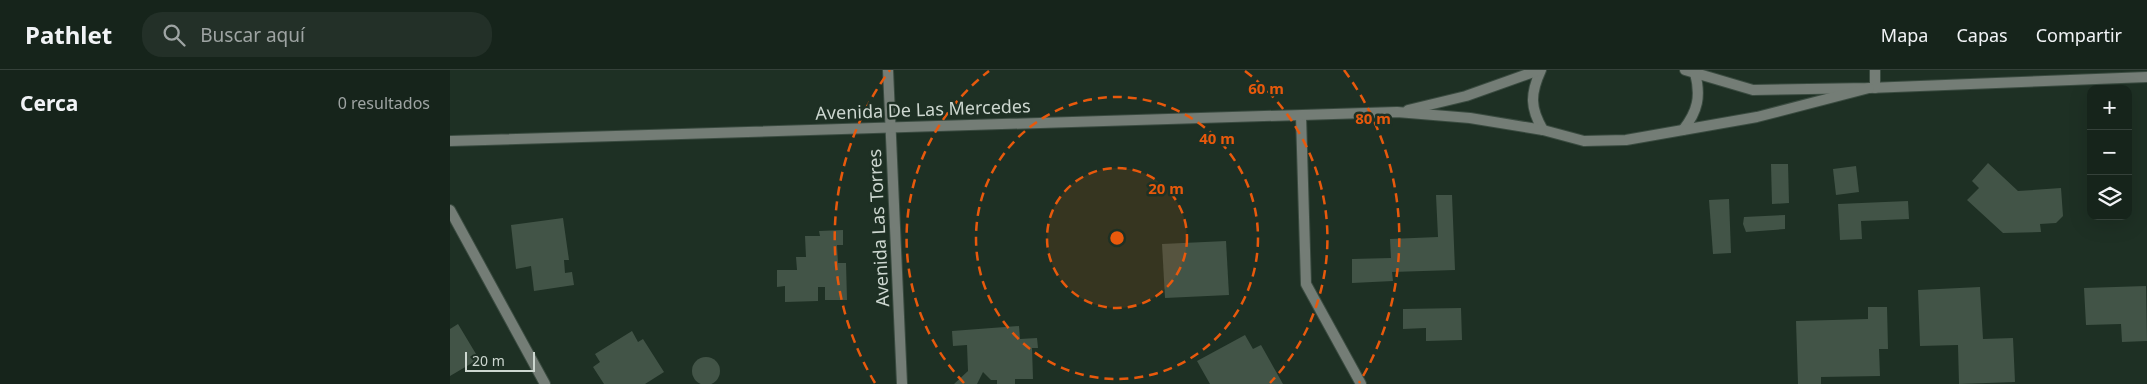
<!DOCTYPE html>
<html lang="es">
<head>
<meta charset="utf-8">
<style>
	:root { --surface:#16241b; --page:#233028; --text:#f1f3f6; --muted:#9ea4a3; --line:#35413a }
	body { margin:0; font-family:"Noto Sans",sans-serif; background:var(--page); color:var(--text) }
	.controls { position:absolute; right:15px; top:15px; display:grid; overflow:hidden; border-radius:10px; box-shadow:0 5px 20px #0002 }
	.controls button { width:45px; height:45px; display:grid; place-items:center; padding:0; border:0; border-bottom:1px solid var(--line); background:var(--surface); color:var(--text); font:25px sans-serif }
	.scale { position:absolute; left:15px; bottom:12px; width:70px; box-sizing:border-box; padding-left:5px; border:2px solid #cdd7d0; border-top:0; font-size:14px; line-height:18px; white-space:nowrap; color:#cdd7d0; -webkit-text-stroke:4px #1e3024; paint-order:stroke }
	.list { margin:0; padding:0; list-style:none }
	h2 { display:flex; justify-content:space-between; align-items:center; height:65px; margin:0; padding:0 20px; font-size:21px }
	h2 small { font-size:16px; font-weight:400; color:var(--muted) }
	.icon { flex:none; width:28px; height:28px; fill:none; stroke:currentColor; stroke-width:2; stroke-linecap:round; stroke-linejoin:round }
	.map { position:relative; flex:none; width:1697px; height:314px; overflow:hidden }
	header { display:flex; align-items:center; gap:30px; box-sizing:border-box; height:70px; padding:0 25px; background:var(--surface); border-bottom:1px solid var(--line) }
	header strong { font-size:24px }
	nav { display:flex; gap:28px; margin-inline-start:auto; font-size:18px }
	.search { width:350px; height:45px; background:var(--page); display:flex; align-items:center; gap:12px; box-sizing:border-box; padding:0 18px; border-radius:20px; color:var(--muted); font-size:19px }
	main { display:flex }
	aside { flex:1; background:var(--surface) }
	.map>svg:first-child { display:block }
	.building { fill:#425447 }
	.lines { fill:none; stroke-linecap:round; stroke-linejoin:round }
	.lane-casing { stroke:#3a4b40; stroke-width:12 }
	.lane { stroke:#747d76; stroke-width:10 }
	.ring { fill:none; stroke:#e8590c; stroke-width:2.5; stroke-dasharray:9 6 }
	.labels { text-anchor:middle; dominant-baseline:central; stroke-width:5; stroke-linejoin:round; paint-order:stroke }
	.street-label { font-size:18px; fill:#cdd7d0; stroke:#1e3024 }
	.centre { fill:#e8590c; stroke:#1e3024; stroke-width:2.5 }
	.ring-label { font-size:15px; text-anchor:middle; font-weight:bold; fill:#e8590c; stroke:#1e3024; stroke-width:5; stroke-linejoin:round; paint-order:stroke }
</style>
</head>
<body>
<header>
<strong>Pathlet</strong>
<div class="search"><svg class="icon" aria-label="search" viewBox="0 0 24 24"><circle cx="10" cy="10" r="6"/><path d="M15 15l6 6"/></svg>Buscar aquí</div>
<nav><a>Mapa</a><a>Capas</a><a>Compartir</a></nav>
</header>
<main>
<aside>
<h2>Cerca<small>0 resultados</small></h2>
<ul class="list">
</ul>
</aside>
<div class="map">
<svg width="1697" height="314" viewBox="0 0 1697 314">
	<rect width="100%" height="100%" fill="#1e3024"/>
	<g class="building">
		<path d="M1538,93L1568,121L1611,118L1613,146L1606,153L1590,154L1591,162L1553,163L1517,130L1529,118L1522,111Z"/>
		<path d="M1321,94H1338L1339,133L1322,134Z"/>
		<path d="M1406,96L1409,122L1386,125L1383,99Z"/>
		<path d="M986,125H1002L1005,200L942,202L943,211L902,213V189L941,188L940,169L988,167Z"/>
		<path d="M1279,129L1281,183L1263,184L1259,130Z"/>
		<path d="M1458,131L1459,149L1411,151L1412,169L1390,170L1388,134Z"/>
		<path d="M1335,145V159L1296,162L1293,154L1294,147Z"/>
		<path d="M113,148L119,190H114L115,203L122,202L124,215L84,221L81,196L66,199L61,155Z"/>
		<path d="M393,160V175H387L388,193H396L397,230H375V217H368V231L335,232V216L327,217V200H347L346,187H356L355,166H370L369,161Z"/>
		<path d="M776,171L779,225L715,228L712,174Z"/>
		<path d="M1696,216L1697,271L1672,272L1671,254L1636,255L1634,218Z"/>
		<path d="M1530,217L1533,269L1563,268L1565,312L1509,314L1508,275L1470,276L1468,220Z"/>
		<path d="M1418,237H1437L1438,279H1429L1430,306L1371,307V314H1348L1346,251L1418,249Z"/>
		<path d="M1011,238L1012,270L976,271V258L953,259V239Z"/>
		<path d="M8,254L29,289L0,306V259Z"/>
		<path d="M569,256L570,269L587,268L588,278H582L583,309H565V314H547V310H541L533,302L527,314H504L518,301L517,275L503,276L502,261Z"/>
		<path d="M182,261L188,272L193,269L214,302L195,314H154L143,297L150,292L145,284Z"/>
		<path d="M795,265L803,279L811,275L833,314H760L747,291Z"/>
		<circle cx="256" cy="301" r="14"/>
	</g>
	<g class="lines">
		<g class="lane-casing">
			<g id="lane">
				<path d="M438,0L452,314"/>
				<path d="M1091,0C1080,24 1080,38 1093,60"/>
				<path d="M1235,0L1303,20L1419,18L1697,7"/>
				<path d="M1425,0V18"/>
				<path d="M958,40L1016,26L1089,0"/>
				<path d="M851,46L856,214L911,314"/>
				<path d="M1233,60C1248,41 1251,26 1245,3"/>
				<path d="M0,71L947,42L1020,48L1093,60L1134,71L1176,70L1307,47L1419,18"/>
				<path d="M0,140L95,314"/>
			</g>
		</g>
		<use href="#lane" class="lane"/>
	</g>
	<circle cx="667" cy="168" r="70" fill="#e8590c" fill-opacity=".12"/>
	<g class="ring">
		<circle cx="667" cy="168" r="70"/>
		<circle cx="667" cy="168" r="141"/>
		<path d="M514 313A211 211 0 0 1 539 1M795 1A211 211 0 0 1 820 313"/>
		<path d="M425 313A282 282 0 0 1 440 0M894 0A282 282 0 0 1 909 313"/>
	</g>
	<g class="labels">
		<g class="street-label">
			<text transform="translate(473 39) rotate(-2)">Avenida De Las Mercedes</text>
			<text transform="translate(428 158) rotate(-93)">Avenida Las Torres</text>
		</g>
	</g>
	<circle cx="667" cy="168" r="8" class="centre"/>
	<g class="ring-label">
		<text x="816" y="24">60 m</text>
		<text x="923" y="54">80 m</text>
		<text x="767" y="74">40 m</text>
		<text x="716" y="124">20 m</text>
	</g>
</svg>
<div class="controls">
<button>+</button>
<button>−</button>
<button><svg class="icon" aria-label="layers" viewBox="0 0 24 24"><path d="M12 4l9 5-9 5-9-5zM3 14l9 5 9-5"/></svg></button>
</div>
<div class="scale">20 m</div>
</div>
</main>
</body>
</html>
